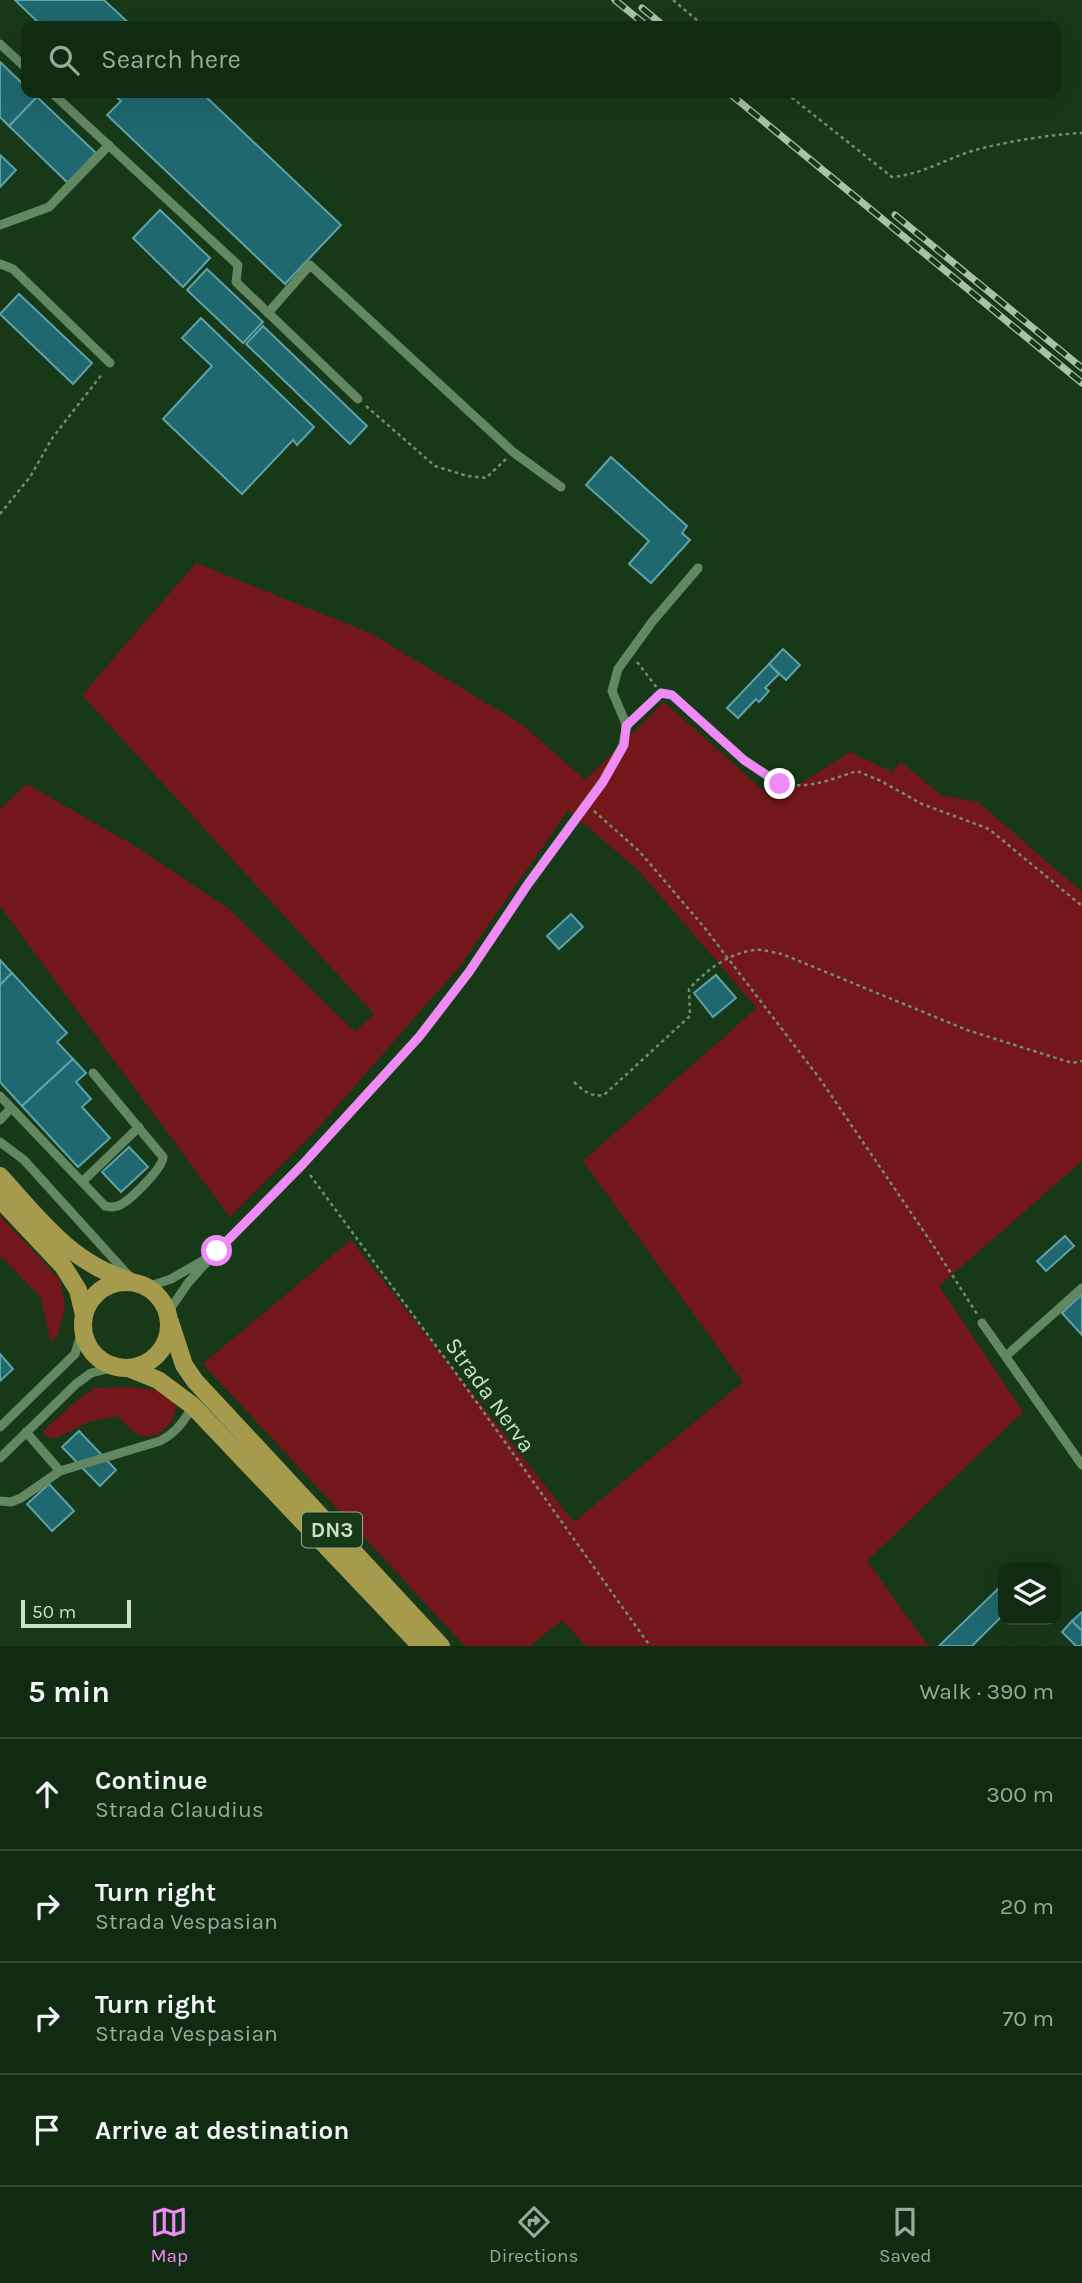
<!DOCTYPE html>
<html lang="en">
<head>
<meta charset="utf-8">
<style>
	:root { --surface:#112b12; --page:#1e3720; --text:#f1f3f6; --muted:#9ca79f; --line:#304732; --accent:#ef8bf7 }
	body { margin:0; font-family:Karla,sans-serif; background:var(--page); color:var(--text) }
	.controls { position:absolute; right:21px; bottom:21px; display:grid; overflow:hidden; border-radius:14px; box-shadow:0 7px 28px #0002 }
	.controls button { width:63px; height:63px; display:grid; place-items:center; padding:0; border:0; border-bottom:2px solid var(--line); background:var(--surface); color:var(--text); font:35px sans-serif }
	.scale { position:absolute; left:21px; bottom:18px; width:110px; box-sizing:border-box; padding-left:7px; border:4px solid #cbdfcb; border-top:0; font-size:19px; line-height:24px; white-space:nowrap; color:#cbdfcb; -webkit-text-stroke:5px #173918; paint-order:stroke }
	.stop { position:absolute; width:21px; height:21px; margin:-16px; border:5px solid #ef8bf7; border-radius:50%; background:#fff }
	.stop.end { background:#ef8bf7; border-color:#fff; box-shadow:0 2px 7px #0008 }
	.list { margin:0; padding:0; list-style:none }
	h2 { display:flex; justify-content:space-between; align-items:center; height:91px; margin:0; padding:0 28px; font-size:30px }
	h2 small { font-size:23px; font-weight:400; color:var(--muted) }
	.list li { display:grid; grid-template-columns:46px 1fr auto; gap:21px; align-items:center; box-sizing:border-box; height:112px; padding:0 28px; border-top:2px solid var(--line) }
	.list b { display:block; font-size:26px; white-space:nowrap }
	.list p { margin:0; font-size:23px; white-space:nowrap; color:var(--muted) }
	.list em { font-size:23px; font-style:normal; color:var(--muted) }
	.icon { flex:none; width:38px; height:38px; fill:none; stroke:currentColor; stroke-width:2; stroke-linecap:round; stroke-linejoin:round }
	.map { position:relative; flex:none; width:1082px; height:1646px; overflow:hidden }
	.search { position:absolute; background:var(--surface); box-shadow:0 7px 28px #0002; left:21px; right:21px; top:21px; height:77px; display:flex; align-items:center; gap:18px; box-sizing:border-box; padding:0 24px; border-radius:14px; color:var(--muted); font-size:26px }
	.sheet { height:539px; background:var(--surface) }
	nav { display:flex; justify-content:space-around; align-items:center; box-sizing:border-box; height:98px; border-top:2px solid var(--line); background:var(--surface); font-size:19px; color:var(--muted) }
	nav a { display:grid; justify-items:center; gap:4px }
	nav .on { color:var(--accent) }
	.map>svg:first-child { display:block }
	.green { fill:#74171b }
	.building { fill:#1f686f; stroke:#5ea2a9; stroke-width:2 }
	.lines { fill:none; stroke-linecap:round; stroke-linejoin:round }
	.path { stroke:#728d73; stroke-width:2.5; stroke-dasharray:3.5 3.5; stroke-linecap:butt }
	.lane { stroke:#628761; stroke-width:9 }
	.primary { stroke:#a69a4d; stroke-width:18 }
	.rail-casing { stroke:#a9c0aa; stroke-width:7 }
	.rail { stroke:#173918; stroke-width:4.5; stroke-dasharray:13; stroke-linecap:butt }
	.route { stroke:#ef8bf7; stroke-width:9 }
	.labels { text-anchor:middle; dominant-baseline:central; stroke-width:7; stroke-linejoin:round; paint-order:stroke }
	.shield { fill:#173918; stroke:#95ad95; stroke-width:2 }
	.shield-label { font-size:21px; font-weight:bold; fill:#cbdfcb }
	.street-label { font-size:23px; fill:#cbdfcb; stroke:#173918 }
</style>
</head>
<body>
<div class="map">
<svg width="1082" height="1646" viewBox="0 0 1082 1646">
	<rect width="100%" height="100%" fill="#173918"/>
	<g class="green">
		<path d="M196,563L372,634L523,725L585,780L664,702L774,800L850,752L892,772L901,762L941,795L978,802L1082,892V1161L939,1286L1023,1412L867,1561L928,1646H586L562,1620L530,1646H465L203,1364L351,1240L574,1522L743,1382L583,1161L757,1008L639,871L568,810L460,966L311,1136L230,1217L0,906V809L27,784L138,848L229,909L355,1032L374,1014L82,695Z"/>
		<path d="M0,1216L60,1280L65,1308L58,1334L51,1343L41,1298L0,1255Z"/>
		<path d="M132,1387C142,1389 156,1389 165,1393C191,1406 164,1440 144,1436C134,1435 125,1423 117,1416L89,1422L56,1438H50L43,1431L81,1397L95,1388Z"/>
	</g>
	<g class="building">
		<path d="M15,0H104L132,26H42Z"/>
		<path d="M0,62L26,87V93H33L37,97L9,126L0,117Z"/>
		<path d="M112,93H202L341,225L285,284L107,115L121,101Z"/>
		<path d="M37,97L96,153L68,183L9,126Z"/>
		<path d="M0,155L16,170L0,187Z"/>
		<path d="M160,210L210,258L183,287L133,238Z"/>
		<path d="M207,269L263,322L243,343L187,290Z"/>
		<path d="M19,294L92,363L73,384L0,314Z"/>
		<path d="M201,318L314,427L297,445L293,440L242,494L163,419L212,366L182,338Z"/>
		<path d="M263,326L367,426L350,444L246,344Z"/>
		<path d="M611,457L687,526L682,533L690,540L651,583L629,564L649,541L586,485Z"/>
		<path d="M783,649L800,665L786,680L769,664Z"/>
		<path d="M769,664L779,674L765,688L769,691L759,702L756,699L738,718L727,708Z"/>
		<path d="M571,914L583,927L559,949L547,936Z"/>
		<path d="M0,960L12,973L0,985Z"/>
		<path d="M12,973L67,1033L57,1042L73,1059L22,1106L0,1082V985Z"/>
		<path d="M716,975L736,998L713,1017L694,993Z"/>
		<path d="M73,1059L86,1073L76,1082L91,1099L82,1107L110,1138L78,1167L22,1106Z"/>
		<path d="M129,1147L148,1167L121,1192L102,1172Z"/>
		<path d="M1065,1236L1074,1246L1046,1271L1037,1261Z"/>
		<path d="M1082,1294V1335L1062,1313Z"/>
		<path d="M0,1354L13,1369L0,1381Z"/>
		<path d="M79,1431L116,1470L100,1486L62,1447Z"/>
		<path d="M49,1484L74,1511L52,1531L27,1504Z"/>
		<path d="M1003,1584V1615L972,1646H939Z"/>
		<path d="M1082,1612V1631L1072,1621Z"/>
		<path d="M1072,1621L1082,1631V1646H1076L1062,1632Z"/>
	</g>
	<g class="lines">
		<g class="path">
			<path d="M673,0L704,26"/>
			<path d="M786,93L892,177C924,174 945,159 975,150C1010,141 1046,135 1082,133"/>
			<path d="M366,406L435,466L467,476L486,478L506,459"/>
			<path d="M0,514L30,477L53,437L103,373"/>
			<path d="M637,662L661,693"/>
			<path d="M636,717L661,693L672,695C692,714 760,781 783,784C810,789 832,779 857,771L881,781L922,804L989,829L1082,906"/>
			<path d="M594,811L639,851L704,927L820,1079L933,1245L977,1314"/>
			<path d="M574,1082C584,1091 590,1097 604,1095L690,1016L689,989C706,970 729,953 755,950C763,949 774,953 782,954L967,1030L1072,1063L1082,1061"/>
			<path d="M310,1175L453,1369L650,1646"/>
		</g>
		<g class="lane">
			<path d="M0,44L26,68"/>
			<path d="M52,93L238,265L236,282L358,399"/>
			<path d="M0,225L49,207L109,145"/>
			<path d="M0,264L13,269L110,363"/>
			<path d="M268,313L310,265L513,452L561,487"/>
			<path d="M0,1096L105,1206C111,1207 116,1208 122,1204C132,1198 163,1168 163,1157L93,1073"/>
			<path d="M0,1120L11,1108"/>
			<path d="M0,1142L24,1160L129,1276"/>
			<path d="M82,1182L139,1127"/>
			<path d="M147,1287L171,1279L204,1260"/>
			<path d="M168,1312L188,1283L203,1266L302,1165L419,1037L469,972L528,884L603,781L623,745L627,726L612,691L618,669L652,622L698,568"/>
			<path d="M982,1323L1082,1465"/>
			<path d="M1006,1356L1082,1288"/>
			<path d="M0,1427L75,1354L83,1328"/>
			<path d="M26,1432L60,1471"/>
			<path d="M0,1458L76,1384L91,1373L115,1367"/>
			<path d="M0,1501L11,1502L21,1498L60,1471L160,1441C176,1433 184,1421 193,1406"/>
		</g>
		<g class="primary">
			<path d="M0,1176C39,1219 71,1263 128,1280"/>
			<path d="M0,1199L63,1266L78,1290L84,1315"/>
			<circle cx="126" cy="1325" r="43"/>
			<path d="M170,1322L184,1365L195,1381L441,1646"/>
			<path d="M128,1368L158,1380L193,1406L421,1646"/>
		</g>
		<g class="rail-casing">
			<g id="rail">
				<path d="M615,0L647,26"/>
				<path d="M642,8L664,26"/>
				<path d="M729,93L1082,383"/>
				<path d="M895,215L1082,368"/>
			</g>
		</g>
		<use href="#rail" class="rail"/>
	</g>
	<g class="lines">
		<path class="route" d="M217,1251L302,1165L419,1037L469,972L528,884L603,782L624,745L626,726L661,693L672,695L744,760L780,784"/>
	</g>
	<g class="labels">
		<rect class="shield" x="302" y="1512.5" width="60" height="35" rx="5"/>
		<g class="shield-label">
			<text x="332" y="1530">DN3</text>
		</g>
		<g class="street-label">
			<text transform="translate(490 1395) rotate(54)">Strada Nerva</text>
		</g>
	</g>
</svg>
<div class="controls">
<button><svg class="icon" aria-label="layers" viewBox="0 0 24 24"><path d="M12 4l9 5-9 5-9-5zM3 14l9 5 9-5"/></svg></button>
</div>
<div class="scale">50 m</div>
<div class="stop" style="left:217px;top:1251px"></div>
<div class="stop end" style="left:780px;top:784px"></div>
<div class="search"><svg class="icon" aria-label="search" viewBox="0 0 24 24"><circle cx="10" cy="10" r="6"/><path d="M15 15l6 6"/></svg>Search here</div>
</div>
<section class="sheet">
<h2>5 min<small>Walk · 390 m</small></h2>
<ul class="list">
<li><svg class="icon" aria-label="ahead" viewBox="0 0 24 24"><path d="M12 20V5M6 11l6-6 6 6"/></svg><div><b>Continue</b><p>Strada Claudius</p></div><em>300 m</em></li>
<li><svg class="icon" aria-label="right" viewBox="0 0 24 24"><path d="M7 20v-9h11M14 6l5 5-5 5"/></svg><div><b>Turn right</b><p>Strada Vespasian</p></div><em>20 m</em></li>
<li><svg class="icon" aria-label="right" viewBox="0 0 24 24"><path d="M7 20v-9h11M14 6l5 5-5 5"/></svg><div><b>Turn right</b><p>Strada Vespasian</p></div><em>70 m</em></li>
<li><svg class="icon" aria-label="arrive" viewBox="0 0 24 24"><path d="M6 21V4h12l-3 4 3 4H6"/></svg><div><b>Arrive at destination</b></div></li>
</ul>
</section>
<nav>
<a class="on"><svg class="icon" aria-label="map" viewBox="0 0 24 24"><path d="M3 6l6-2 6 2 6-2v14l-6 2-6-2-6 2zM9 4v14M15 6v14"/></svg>Map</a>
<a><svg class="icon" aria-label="directions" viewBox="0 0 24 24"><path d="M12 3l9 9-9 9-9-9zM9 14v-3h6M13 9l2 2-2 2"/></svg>Directions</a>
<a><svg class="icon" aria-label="saved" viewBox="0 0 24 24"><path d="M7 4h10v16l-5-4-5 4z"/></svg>Saved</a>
</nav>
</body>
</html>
